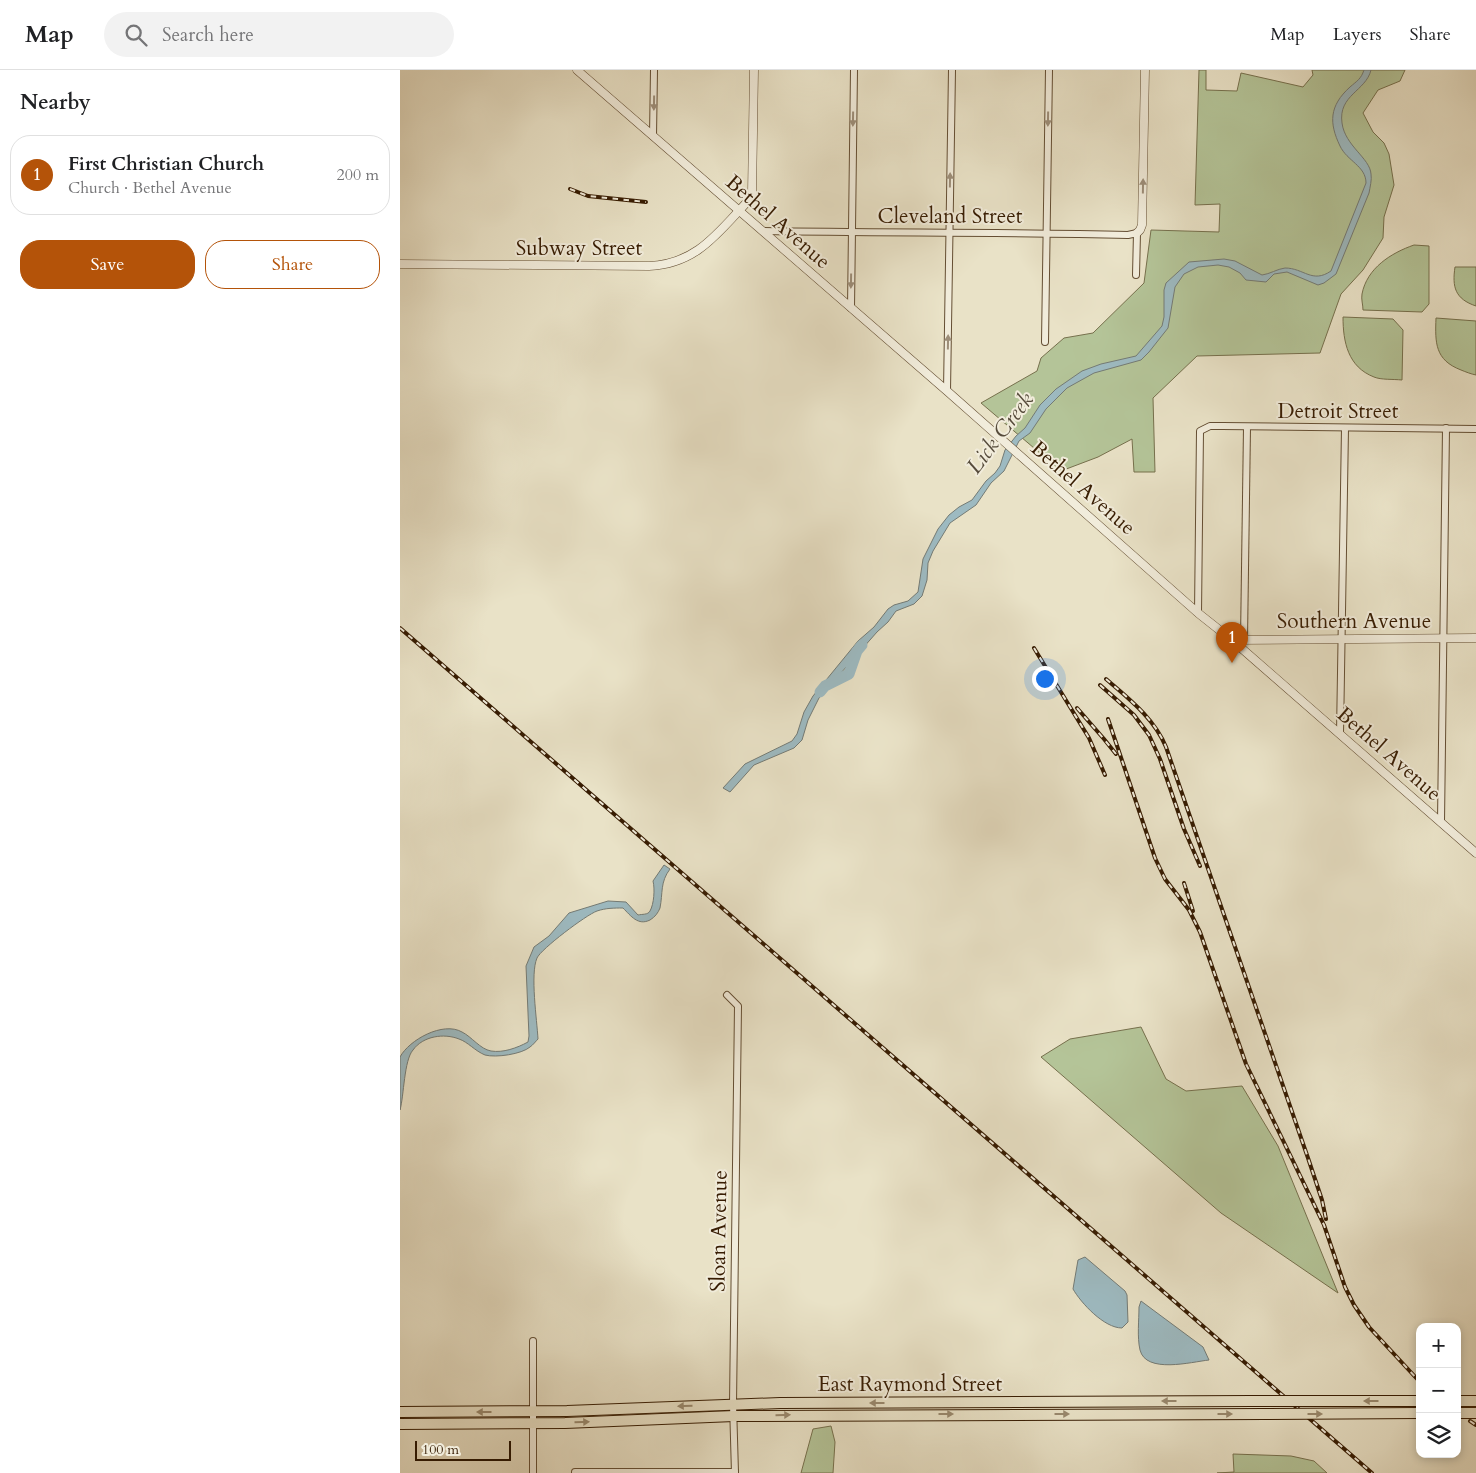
<!DOCTYPE html>
<html lang="en">
<head>
<meta charset="utf-8">
<style>
	:root { --surface:#fff; --page:#f2f2f2; --text:#202124; --muted:#757577; --line:#e0e0e0; --accent:#b45309 }
	body { margin:0; font-family:Cardo,serif; background:var(--page); color:var(--text) }
	.controls { position:absolute; right:15px; bottom:15px; display:grid; overflow:hidden; border-radius:10px; box-shadow:0 2px 8px #0003 }
	.controls button { width:45px; height:45px; display:grid; place-items:center; padding:0; border:0; border-bottom:1px solid var(--line); background:var(--surface); color:var(--text); font:25px sans-serif }
	.scale { position:absolute; left:15px; bottom:12px; width:96px; box-sizing:border-box; padding-left:5px; border:2px solid #371c02; border-top:0; font-size:14px; line-height:18px; white-space:nowrap; color:#371c02; -webkit-text-stroke:4px #f1ecdb; paint-order:stroke }
	.you { position:absolute; left:644px; top:608px; width:18px; height:18px; margin:-12px; border:4px solid #fff; border-radius:50%; background:#1a73e8; box-shadow:0 0 0 8px #1a73e833 }
	.badge { display:grid; place-items:center; width:32px; height:32px; border-radius:50%; background:var(--accent); color:#fff; font-size:16px; font-weight:700 }
	.pin { position:absolute; translate:-50% -41px; filter:drop-shadow(0 1px 2px #0008) }
	.pin::after { content:''; position:absolute; top:26px; width:18px; height:15px; background:inherit; clip-path:polygon(0 0,100% 0,50% 100%) }
	.list { margin:0; padding:0; list-style:none }
	h2 { display:flex; justify-content:space-between; align-items:center; height:65px; margin:0; padding:0 20px; font-size:21px }
	h2 small { font-size:16px; font-weight:400; color:var(--muted) }
	.list li { display:grid; grid-template-columns:32px 1fr auto; gap:15px; align-items:center; box-sizing:border-box; height:80px; margin:0 10px 10px; padding:0 10px; border:1px solid var(--line); border-radius:20px }
	.list b { display:block; font-size:19px; white-space:nowrap }
	.list p { margin:0; font-size:16px; white-space:nowrap; color:var(--muted) }
	.list em { font-size:16px; font-style:normal; color:var(--muted) }
	.actions { display:flex; gap:10px; padding:15px 20px }
	.actions a { flex:1; padding:11px 0; border:1px solid var(--accent); border-radius:20px; text-align:center; font-size:18px; color:var(--accent) }
	.actions .main { background:var(--accent); color:#fff }
	.icon { flex:none; width:28px; height:28px; fill:none; stroke:currentColor; stroke-width:2; stroke-linecap:round; stroke-linejoin:round }
	.map { position:relative; flex:none; width:1076px; height:1403px; overflow:hidden }
	header { display:flex; align-items:center; gap:30px; box-sizing:border-box; height:70px; padding:0 25px; background:var(--surface); border-bottom:1px solid var(--line) }
	header strong { font-size:24px }
	nav { display:flex; gap:28px; margin-inline-start:auto; font-size:18px }
	.search { width:350px; height:45px; background:var(--page); display:flex; align-items:center; gap:12px; box-sizing:border-box; padding:0 18px; border-radius:28px; color:var(--muted); font-size:19px }
	main { display:flex }
	aside { flex:1; background:var(--surface) }
	.map>svg:first-child { display:block }
	.green { fill:#b4c498; stroke:#76704d }
	.water { fill:#9dbac1; stroke:#747b75 }
	.lines { fill:none; stroke-linecap:round; stroke-linejoin:round }
	.river { stroke:#9dbac1; stroke-width:11 }
	.minor-casing { stroke:#644e33; stroke-width:8 }
	.tertiary-casing { stroke:#644e33; stroke-width:9 }
	.primary-casing { stroke:#371c02; stroke-width:12 }
	.minor { stroke:#f1ecdb; stroke-width:6 }
	.tertiary { stroke:#f1ecdb; stroke-width:8 }
	.primary { stroke:#e9e2c7; stroke-width:10 }
	.rail-casing { stroke:#371c02; stroke-width:4 }
	.rail { stroke:#f1ecdb; stroke-width:2; stroke-dasharray:5.5; stroke-linecap:butt }
	.primary-bridge-casing { stroke:#371c02; stroke-width:12; stroke-linecap:butt }
	.primary-bridge { stroke:#e9e2c7; stroke-width:10 }
	.oneway { fill:#9d8e79 }
	.oneway2 { fill:#99896e }
	.labels { text-anchor:middle; dominant-baseline:central; stroke-width:4; stroke-linejoin:round; paint-order:stroke }
	.street-label { font-size:21px; fill:#371c02; stroke:#f1ecdb }
	.water-label { font-size:22px; font-style:italic; fill:#564b3b; stroke:#f1ecdb }
</style>
</head>
<body>
<header>
<strong>Map</strong>
<div class="search"><svg class="icon" aria-label="search" viewBox="0 0 24 24"><circle cx="10" cy="10" r="6"/><path d="M15 15l6 6"/></svg>Search here</div>
<nav><a>Map</a><a>Layers</a><a>Share</a></nav>
</header>
<main>
<aside>
<h2>Nearby<small></small></h2>
<ul class="list">
<li><span class="badge">1</span><div><b>First Christian Church</b><p>Church · Bethel Avenue</p></div><em>200 m</em></li>
</ul>
<div class="actions"><a class="main">Save</a><a>Share</a></div>
</aside>
<div class="map">
<svg width="1076" height="1403" viewBox="0 0 1076 1403">
	<rect width="100%" height="100%" fill="#e9e2c7"/>
	<filter id="stains"><feTurbulence type="fractalNoise" baseFrequency=".004" numOctaves="4"/><feColorMatrix values="0 0 0 0 .2 0 0 0 0 .09 0 0 0 0 .02 0 0 0 .5 -.17"/></filter>
	<radialGradient id="worn" r=".72"><stop offset=".6" stop-color="#630" stop-opacity="0"/><stop offset="1" stop-color="#630" stop-opacity=".3"/></radialGradient>
	<g class="green">
		<path d="M799,0H806V20L837,21L841,3L903,17L913,5L912,0H1005L1000,11L978,20L963,43L973,62L984,73L989,84L994,115L984,147L983,168L963,200L941,224L920,283L797,286L753,328L755,402H734L732,369L698,387L661,401L581,333L637,301L641,288L664,268L693,263L744,213L751,160L819,162L820,134L795,135Z"/>
		<path d="M1014,175L1029,176V234L1022,242L963,240C963,235 961,229 962,224C967,198 991,183 1014,175Z"/>
		<path d="M1055,197H1076V236C1055,229 1052,217 1055,197Z"/>
		<path d="M943,247L993,249L1003,260L1002,310C993,309 981,310 974,307C948,297 943,272 943,247Z"/>
		<path d="M1036,248L1076,251V305C1071,304 1066,302 1061,300C1035,290 1035,273 1036,248Z"/>
		<path d="M741,957L766,1009L786,1021L842,1016L878,1076L938,1223L821,1143L641,987L670,969Z"/>
		<path d="M431,1356L435,1372L433,1403H401L413,1359Z"/>
		<path d="M833,1384L891,1386L914,1391L927,1403H817L834,1402Z"/>
	</g>
	<g class="water">
		<path d="M964,0H971C966,21 938,25 942,53C945,76 970,88 971,104C972,110 970,117 969,123L936,204L924,213L918,215L887,202L874,204L866,212L846,210L840,203L829,197L818,195L798,197L784,204L775,217L768,258L749,282L741,290L694,303L667,318L646,339L630,363L619,371L604,401L591,413L576,435L550,453L533,481L528,493L527,510L522,526L514,534L496,541L488,552L477,562L419,628L408,650L402,670L394,678L354,695L330,722L323,718L345,694L392,671L397,664L404,642L413,626L458,571L474,557L488,539L494,535L508,531L518,522L523,489L538,459L549,445L559,437L572,430L586,411L595,403L600,396L605,380L616,366L625,358L640,335L656,319L682,301L701,294L736,286L762,256L764,247V220L766,213L789,192L824,189L835,191L862,205C870,204 877,199 885,198C904,198 912,214 931,201L966,113C966,96 947,91 940,76C929,53 929,36 950,17C957,11 961,9 964,0Z"/>
		<path d="M264,795L270,799C260,812 263,823 260,838C258,843 255,847 250,850C238,856 231,846 223,838C214,838 206,838 197,841C186,845 141,879 137,888C130,904 137,950 138,969C136,971 133,975 130,977C122,984 96,988 85,985C75,981 68,972 59,969C44,963 23,966 13,980C4,990 4,1026 0,1040V987C9,970 43,951 62,962C72,967 80,979 91,981C103,983 117,978 128,972L129,966L126,896L134,877L149,866L169,843L208,831L226,832L238,845C242,844 248,845 250,841C254,834 255,819 253,811Z"/>
		<path d="M685,1187L725,1221L727,1225L728,1252L722,1258C704,1258 681,1233 673,1219L678,1190Z"/>
		<path d="M741,1231L803,1277L809,1290C791,1292 746,1304 740,1280C737,1267 739,1250 739,1237Z"/>
	</g>
	<g class="lines">
		<path class="river" d="M420,622L425,616L449,604L457,581L462,575"/>
		<g class="minor-casing">
			<g id="minor">
				<path d="M253,66L254,0"/>
				<path d="M363,161C484,163 606,162 728,165L737,163L736,205"/>
				<path d="M451,238L454,0"/>
				<path d="M645,272L649,0"/>
				<path d="M547,321L552,0"/>
				<path d="M798,543L800,361L810,356H822L1076,359"/>
				<path d="M844,570L847,357"/>
				<path d="M940,664L945,358"/>
				<path d="M1041,752L1046,358"/>
				<path d="M327,925L338,936L333,1334L335,1403"/>
				<path d="M175,1402H335"/>
				<path d="M133,1403V1271"/>
			</g>
		</g>
		<g class="tertiary-casing">
			<g id="tertiary">
				<path d="M177,0L547,321L798,543L832,570L1076,783"/>
				<path d="M737,163L740,160L742,155L745,0"/>
				<path d="M0,194L249,196C298,194 319,161 350,129L352,124L354,0"/>
				<path d="M832,570L1076,568"/>
			</g>
		</g>
		<g class="primary-casing">
			<g id="primary">
				<path d="M1057,1331H1076"/>
				<path d="M0,1342L167,1341L380,1333L853,1331"/>
				<path d="M1057,1343H1076"/>
				<path d="M0,1354L165,1353L334,1346L866,1344"/>
			</g>
		</g>
		<use href="#minor" class="minor"/>
		<use href="#tertiary" class="tertiary"/>
		<use href="#primary" class="primary"/>
		<g class="rail-casing">
			<g id="rail">
				<path d="M170,119L188,126L246,132"/>
				<path d="M0,558L972,1403"/>
				<path d="M634,578L689,668L705,705"/>
				<path d="M706,609C729,629 754,648 766,677L908,1088L922,1130L926,1149"/>
				<path d="M700,615L734,645L749,665L760,689L784,759L800,796"/>
				<path d="M677,638L704,669L716,684"/>
				<path d="M708,649L755,788L765,809L789,840L800,862L846,994L924,1155L945,1217L954,1235L969,1257L1019,1311"/>
				<path d="M784,813L793,841"/>
				<path d="M1070,1351L1076,1355"/>
			</g>
		</g>
		<use href="#rail" class="rail"/>
		<g class="primary-bridge-casing">
			<g id="primary-bridge">
				<path d="M853,1331H1020"/>
				<path d="M866,1344L1020,1343"/>
			</g>
		</g>
		<use href="#primary-bridge" class="primary-bridge"/>
	</g>
	<defs><path id="oneway-solid" d="M-6-.8H1V-3.2L6.5 0L1 3.2V.8H-6Z" transform="scale(1.25)"/></defs>
	<g class="oneway">
		<use href="#oneway-solid" transform="translate(254 33) rotate(91)"/>
		<use href="#oneway-solid" transform="translate(453 49) rotate(91)"/>
		<use href="#oneway-solid" transform="translate(648 49) rotate(91)"/>
		<use href="#oneway-solid" transform="translate(550 110) rotate(-89)"/>
		<use href="#oneway-solid" transform="translate(743 116) rotate(-89)"/>
		<use href="#oneway-solid" transform="translate(451 211) rotate(91)"/>
		<use href="#oneway-solid" transform="translate(548 272) rotate(-89)"/>
	</g>
	<g class="oneway2">
		<use href="#oneway-solid" transform="translate(769 1331) rotate(-180)"/>
		<use href="#oneway-solid" transform="translate(971 1331) rotate(180)"/>
		<use href="#oneway-solid" transform="translate(477 1333) rotate(180)"/>
		<use href="#oneway-solid" transform="translate(285 1336) rotate(178)"/>
		<use href="#oneway-solid" transform="translate(84 1342) rotate(180)"/>
		<use href="#oneway-solid" transform="translate(546 1344)"/>
		<use href="#oneway-solid" transform="translate(662 1344)"/>
		<use href="#oneway-solid" transform="translate(825 1344)"/>
		<use href="#oneway-solid" transform="translate(915 1344)"/>
		<use href="#oneway-solid" transform="translate(383 1345) rotate(-1)"/>
		<use href="#oneway-solid" transform="translate(182 1352) rotate(-2)"/>
	</g>
	<g class="labels">
		<g class="street-label">
			<text x="550" y="146">Cleveland Street</text>
			<text transform="translate(378 152) rotate(41)">Bethel Avenue</text>
			<text x="179" y="178">Subway Street</text>
			<text x="938" y="341">Detroit Street</text>
			<text transform="translate(683 418) rotate(41)">Bethel Avenue</text>
			<text x="954" y="551">Southern Avenue</text>
			<text transform="translate(989 684) rotate(41)">Bethel Avenue</text>
			<text transform="translate(319 1161) rotate(-89)">Sloan Avenue</text>
			<text x="510" y="1314">East Raymond Street</text>
		</g>
		<g class="water-label">
			<text transform="translate(600 363) rotate(-53)">Lick Creek</text>
		</g>
	</g>
	<rect width="100%" height="100%" filter="url(#stains)"/>
	<rect width="100%" height="100%" fill="url(#worn)"/>
</svg>
<div class="controls">
<button>+</button>
<button>−</button>
<button><svg class="icon" aria-label="layers" viewBox="0 0 24 24"><path d="M12 4l9 5-9 5-9-5zM3 14l9 5 9-5"/></svg></button>
</div>
<div class="scale">100 m</div>
<div class="you"></div>
<div class="pin badge" style="left:832px;top:593px">1</div>
</div>
</main>
</body>
</html>
